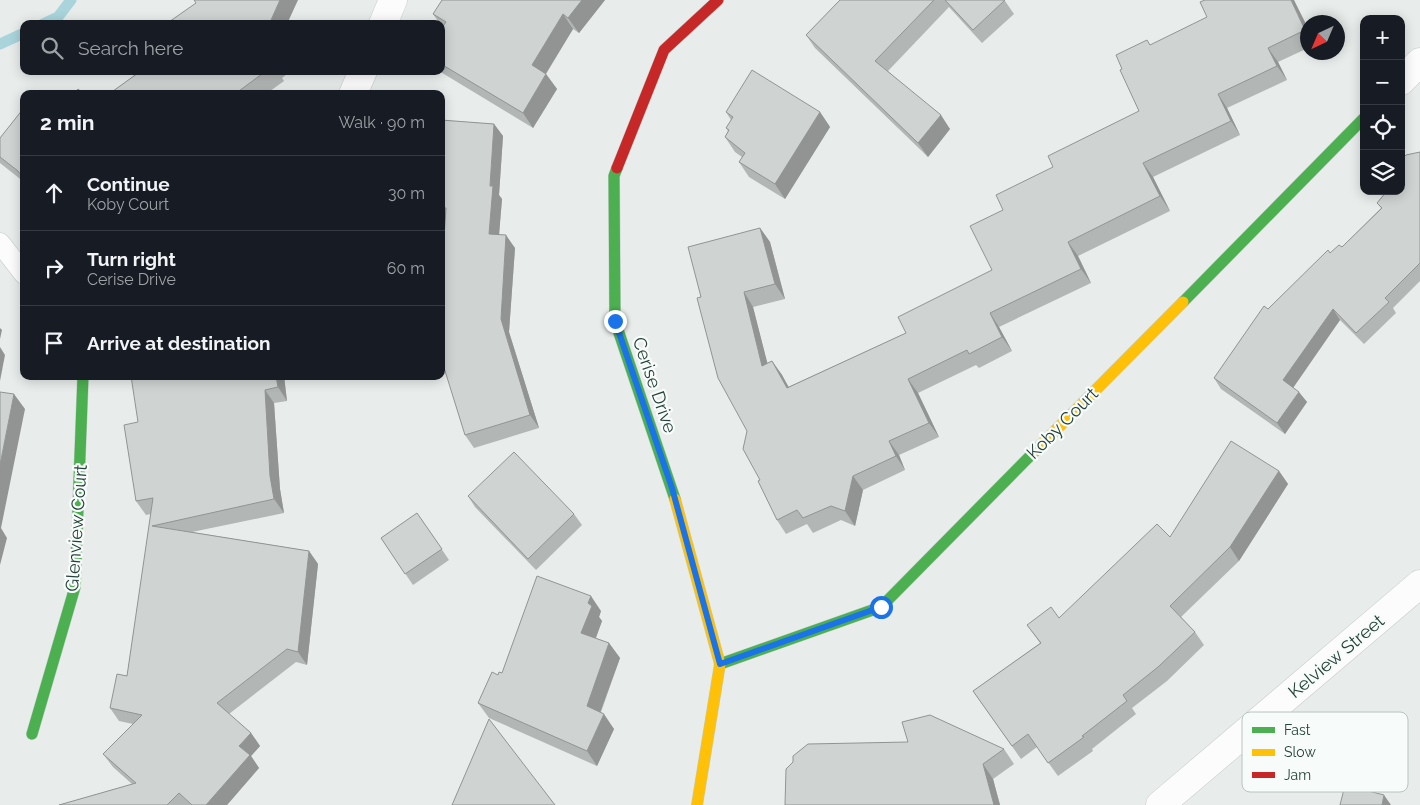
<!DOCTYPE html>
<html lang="en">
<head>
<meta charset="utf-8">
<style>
	:root { --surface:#171b24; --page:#20242c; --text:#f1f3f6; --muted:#9ea1a6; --line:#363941 }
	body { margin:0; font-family:Raleway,sans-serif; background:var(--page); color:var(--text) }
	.controls { position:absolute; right:15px; top:15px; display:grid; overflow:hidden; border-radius:10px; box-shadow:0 2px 12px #0003 }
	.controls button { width:45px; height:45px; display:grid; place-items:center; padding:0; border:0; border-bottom:1px solid var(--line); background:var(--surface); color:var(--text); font:25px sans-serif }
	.compass { position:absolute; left:1300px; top:15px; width:45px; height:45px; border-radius:50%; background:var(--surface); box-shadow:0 2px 12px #0003; rotate:224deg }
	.stop { position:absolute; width:15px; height:15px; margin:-11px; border:4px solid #1a73e8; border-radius:50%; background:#fff }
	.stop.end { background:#1a73e8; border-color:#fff; box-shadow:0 1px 5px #0008 }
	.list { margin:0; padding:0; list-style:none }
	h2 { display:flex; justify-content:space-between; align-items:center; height:65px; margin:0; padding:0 20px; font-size:21px }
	h2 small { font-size:16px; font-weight:400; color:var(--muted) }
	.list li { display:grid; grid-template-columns:32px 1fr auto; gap:15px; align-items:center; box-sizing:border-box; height:75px; padding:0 20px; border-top:1px solid var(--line) }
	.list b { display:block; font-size:19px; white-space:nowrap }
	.list p { margin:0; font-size:16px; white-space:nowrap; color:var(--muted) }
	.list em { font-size:16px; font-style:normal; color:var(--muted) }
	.icon { flex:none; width:28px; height:28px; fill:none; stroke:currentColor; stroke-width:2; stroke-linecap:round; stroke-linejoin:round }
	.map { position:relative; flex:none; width:1420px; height:805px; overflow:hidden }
	.search { position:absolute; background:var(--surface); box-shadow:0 2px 12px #0003; left:20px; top:20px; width:425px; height:55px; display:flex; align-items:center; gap:12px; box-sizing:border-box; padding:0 18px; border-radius:10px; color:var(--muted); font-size:19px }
	.panel { position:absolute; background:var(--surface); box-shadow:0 2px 12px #0003; left:20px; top:90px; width:425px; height:290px; border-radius:10px }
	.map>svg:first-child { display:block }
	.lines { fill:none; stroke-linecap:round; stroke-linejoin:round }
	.stream { stroke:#a9d4db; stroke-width:11 }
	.lane-casing { stroke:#c5cac8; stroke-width:21 }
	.street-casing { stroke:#c5cac8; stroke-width:29 }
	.fast-casing { stroke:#c3cbc8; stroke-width:12 }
	.slow-casing { stroke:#c3cbc8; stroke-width:12 }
	.jam-casing { stroke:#c3cbc8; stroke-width:12 }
	.lane { stroke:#fcfcfc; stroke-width:20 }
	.street { stroke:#fcfcfc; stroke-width:28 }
	.fast { stroke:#4caf50; stroke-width:11 }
	.slow { stroke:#ffc107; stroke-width:11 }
	.jam { stroke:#c62828; stroke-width:11 }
	.wall { fill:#b2b6b5 }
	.shaded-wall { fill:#919493 }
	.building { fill:#cfd4d2; stroke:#919493 }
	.route { stroke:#1a73e8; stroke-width:6 }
	.labels { text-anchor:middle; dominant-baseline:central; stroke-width:4.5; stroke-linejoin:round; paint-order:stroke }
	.street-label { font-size:18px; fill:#24423a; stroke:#f7fbf9 }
	.key { fill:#f7fbf9; stroke:#b8c4c0; stroke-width:1 }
	.key-label { font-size:14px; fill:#24423a }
</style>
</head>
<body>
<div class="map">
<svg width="1420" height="805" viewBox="0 0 1420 805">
	<rect width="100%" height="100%" fill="#e8edeb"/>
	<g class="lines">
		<g class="stream">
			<path d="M43,24L58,17L71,0"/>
			<path d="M0,44L24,33"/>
		</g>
		<g class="lane-casing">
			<path id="lane" d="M0,243L24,274"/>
		</g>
		<g class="street-casing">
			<g id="street">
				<path d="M383,24L393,0"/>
				<path d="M1401,81L1420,62"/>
				<path d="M353,94L363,71"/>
				<path d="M1160,805L1420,584"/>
			</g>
		</g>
		<g class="fast-casing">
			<g id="fast">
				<path d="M617,168L614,176L615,321L675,499"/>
				<path d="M1183,302L1364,118"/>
				<path d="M720,664L881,607L1035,451"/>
				<path d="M32,734L75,587L83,376"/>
			</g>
		</g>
		<g class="slow-casing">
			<g id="slow">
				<path d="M1035,451L1183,302"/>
				<path d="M675,499L720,664L697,805"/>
			</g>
		</g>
		<g class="jam-casing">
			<path id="jam" d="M617,168L664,50L718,0"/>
		</g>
		<use href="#lane" class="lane"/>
		<use href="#street" class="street"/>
		<use href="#fast" class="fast"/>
		<use href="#slow" class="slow"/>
		<use href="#jam" class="jam"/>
	</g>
	<g class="wall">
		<path d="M605,0L579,33L573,29L546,74L557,89L533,128L439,71H441V29L442,27L441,24H440L433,14Z"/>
		<path d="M840,0H1005V1L1014,14L982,43L949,7L888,71L950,129L928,157L815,48L806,35Z"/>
		<path d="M1308,28V48L1278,62L1287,80L1227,108L1240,135L1153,177L1170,211L1078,256L1091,283L999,327L1012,351L979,368L976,365L918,393L939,437L899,455L905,470L863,490L855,526L841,520L813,533L807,524L786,534L777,520L760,480L747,431L701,297L760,228L770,242L785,299L753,307L767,363L772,361L782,375L788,387L906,333L992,270L1003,210L1053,167L1139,111L1122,69L1150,45Z"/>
		<path d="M137,71H291L282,78L284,81L266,94H109L138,73Z"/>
		<path d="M24,110V182L0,163V138Z"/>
		<path d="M726,112H820L830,127L785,199L749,177L739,162L742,157L735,152L725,137L728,131L726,128L731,120Z"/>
		<path d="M441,120L494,124L503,136L499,195L502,199L499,235L515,248L509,332L539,428L474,448L465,435L445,219H441Z"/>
		<path d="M1420,152V281L1393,308L1396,313L1364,344L1340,320L1293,387L1307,402L1285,434L1221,389L1214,378L1268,309L1330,253L1342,247L1381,208L1377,203L1386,192L1385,191H1401Z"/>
		<path d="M284,376L287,401L274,403L280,489L284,513L192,532L309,551L318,564L307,665L296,662L229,714L251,733L260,746L251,756L259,768L227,805H59L132,784L113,767L103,754L133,724L119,721L110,708L127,676L151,514L146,515L136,501L138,422Z"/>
		<path d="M1279,471L1288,484L1239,561L1181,617L1195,632L1204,645L1167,681L1132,708L1136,714L1092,749L1093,751L1058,776L1037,747L1021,759L973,691L1040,643L1027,625L1059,618L1170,537Z"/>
		<path d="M468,496L574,514L582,525L536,570L475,507Z"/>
		<path d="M417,513L449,560L413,585L381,538Z"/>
		<path d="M601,611L599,617L602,621L596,638L609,643L620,658L601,712L614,729L597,766L489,718L478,703L498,675L502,673Z"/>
		<path d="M1004,749L1014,764L993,779L1000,805H785Z"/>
	</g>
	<g class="shaded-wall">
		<path d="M280,0H298L287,24H273L271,20Z"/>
		<path d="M582,0H605L579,33L568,18Z"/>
		<path d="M1291,0H1294L1308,28V34L1305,30Z"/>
		<path d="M563,14L573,29L542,80L532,65Z"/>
		<path d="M1268,48L1278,62L1287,80L1277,66Z"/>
		<path d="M546,74L557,89L533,128L523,113Z"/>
		<path d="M1218,94L1227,108L1240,135L1231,121Z"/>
		<path d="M820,112L830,127L785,199L775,184Z"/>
		<path d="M941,115L950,129L928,157L918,143Z"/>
		<path d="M494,124L503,136L499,195L502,199L498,247L489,234L490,186Z"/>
		<path d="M1143,163L1153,177L1170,211L1160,196Z"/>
		<path d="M760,228L770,242L785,299L775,284Z"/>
		<path d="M506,235L515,248L509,332L539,428L530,415L501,319Z"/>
		<path d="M1068,242L1078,256L1091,283L1081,269Z"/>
		<path d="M744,292L753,307L772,381L762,366Z"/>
		<path d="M1333,309L1340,320L1291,391L1283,380Z"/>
		<path d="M990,313L999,327L1012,351L1002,337Z"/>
		<path d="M0,328L2,330L0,339Z"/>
		<path d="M0,347L5,355L0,381Z"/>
		<path d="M772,361L782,375L797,402L787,388Z"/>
		<path d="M276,376H284L287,401L278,387Z"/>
		<path d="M908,379L918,393L939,437L929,423Z"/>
		<path d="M265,390L274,403L280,489L284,513L274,499L270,476Z"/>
		<path d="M1299,392L1307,402L1285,434L1277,423Z"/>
		<path d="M14,394L25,409L1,528L7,538L0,565V465Z"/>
		<path d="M889,441L899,455L905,470L896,456Z"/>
		<path d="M1279,471L1288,484L1239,561L1230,547Z"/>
		<path d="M853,476L863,490L855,526L845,511Z"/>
		<path d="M309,551L318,564L307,665L298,652Z"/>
		<path d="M591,596L601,611L599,617L602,621L592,648L581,633L588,603Z"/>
		<path d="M609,643L620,658L597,721L587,706Z"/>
		<path d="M604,714L614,729L597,766L587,751Z"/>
		<path d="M251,733L260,746L251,756L259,768L227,805H206L239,746Z"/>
		<path d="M983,764L993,779L1000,805H994Z"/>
		<path d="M1384,795L1391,805H1382Z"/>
	</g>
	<g class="building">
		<path d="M194,0H280L271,20L273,24H166L196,3Z"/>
		<path d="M442,0H582L568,18L563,14L532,65L546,74L523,113L441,64V29L446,22L433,14Z"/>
		<path d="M840,0H934L875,61L941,115L918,143L806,35Z"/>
		<path d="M945,0H1005L973,30Z"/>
		<path d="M1205,0H1291L1305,30L1268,48L1277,66L1218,94L1231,121L1143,163L1160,196L1068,242L1081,269L990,313L1002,337L969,354L967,350L908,379L929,423L889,441L896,456L853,476L845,511L831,506L803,518L797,510L777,520L758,481L760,480L743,449L747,431L718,378L697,298L701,297L688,247L760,228L775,284L744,292L762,366L772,361L787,388L906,333L898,317L992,270L970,226L1003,210L996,195L1053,167L1048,156L1139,111L1120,70L1122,69L1116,55L1147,40L1150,45L1207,17L1200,2Z"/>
		<path d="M752,70L820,112L775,184L739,162L745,153L725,137L729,130L726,128L733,117L726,112Z"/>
		<path d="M137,71H266L239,91V94H109L138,73Z"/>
		<path d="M78,89L84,94H74Z"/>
		<path d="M23,109L24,110V179L18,171L0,157V138Z"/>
		<path d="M441,120L494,124L490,186H493L489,234L506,235L501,319L530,415L465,435L441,358V279L446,208L441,207Z"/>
		<path d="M1420,152V263L1385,298L1389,302L1356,333L1333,309L1283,380L1299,392L1277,423L1214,378L1264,306L1268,309L1328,250L1330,253L1339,245L1342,247L1382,208L1377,203L1387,191H1401V160L1406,155Z"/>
		<path d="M131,376H276L278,387L265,390L270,476L274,499L152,526L309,551L298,652L287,649L217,703L251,733L239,746L250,755L206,805H192L179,793L167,805H59L136,783L103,754L142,715L110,708L117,674L127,676L153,498L136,501L124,425L138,422Z"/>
		<path d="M0,392L14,394L0,465Z"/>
		<path d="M1231,441L1279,471L1230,547L1170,606L1195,632L1158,667L1123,695L1127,701L1082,736L1084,737L1048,763L1028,734L1012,746L973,691L1041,643L1027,625L1051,607L1059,618L1157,524L1170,537Z"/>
		<path d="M514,452L574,514L528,559L468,496Z"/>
		<path d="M417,513L442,549L405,574L381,538Z"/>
		<path d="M537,576L591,596L588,603L592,606L581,633L609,643L587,706L604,714L587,751L478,703L492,672L498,675L499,672L502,673Z"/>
		<path d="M930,715L1004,749L983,764L994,805H785L786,769L793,762V756L808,744L908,742L902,722Z"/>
		<path d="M489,719L555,805H452Z"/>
		<path d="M1345,785L1384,795L1382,805H1340Z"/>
	</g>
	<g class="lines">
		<path class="route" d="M615,321L672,488L720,664L881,607"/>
	</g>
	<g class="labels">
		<g class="street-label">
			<text transform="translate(655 385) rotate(71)">Cerise Drive</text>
			<text transform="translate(1062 423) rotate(-45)">Koby Court</text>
			<text transform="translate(76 528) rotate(-86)">Glenview Court</text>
			<text transform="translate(1336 656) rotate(-40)">Kelview Street</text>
		</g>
	</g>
	<rect x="1242" y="712" width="166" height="80" rx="8" class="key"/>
	<rect x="1252" y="727" width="23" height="6" fill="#4caf50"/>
	<rect x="1252" y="749" width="23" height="7" fill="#ffc107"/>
	<rect x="1252" y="772" width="23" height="6" fill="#c62828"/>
	<g class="key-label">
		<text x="1284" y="735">Fast</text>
		<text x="1284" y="757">Slow</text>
		<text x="1284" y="780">Jam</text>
	</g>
</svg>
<div class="controls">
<button>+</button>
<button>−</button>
<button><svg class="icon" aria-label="locate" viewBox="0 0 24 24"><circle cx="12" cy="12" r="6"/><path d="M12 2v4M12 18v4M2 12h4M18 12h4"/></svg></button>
<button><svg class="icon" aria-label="layers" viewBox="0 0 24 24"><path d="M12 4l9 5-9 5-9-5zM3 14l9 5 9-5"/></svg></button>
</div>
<svg class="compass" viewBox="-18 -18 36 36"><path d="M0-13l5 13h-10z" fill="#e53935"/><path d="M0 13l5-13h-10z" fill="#9ea1a6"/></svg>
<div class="stop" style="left:881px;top:607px"></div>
<div class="stop end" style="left:615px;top:321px"></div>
<div class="search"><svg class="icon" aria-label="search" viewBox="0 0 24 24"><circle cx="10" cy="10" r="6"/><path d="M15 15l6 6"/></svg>Search here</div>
<section class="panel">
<h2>2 min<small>Walk · 90 m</small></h2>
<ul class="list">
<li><svg class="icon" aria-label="ahead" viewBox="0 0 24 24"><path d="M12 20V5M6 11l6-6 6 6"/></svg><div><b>Continue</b><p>Koby Court</p></div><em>30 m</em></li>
<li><svg class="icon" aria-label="right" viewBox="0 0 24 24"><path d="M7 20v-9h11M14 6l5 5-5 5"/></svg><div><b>Turn right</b><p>Cerise Drive</p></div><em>60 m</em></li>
<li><svg class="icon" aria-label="arrive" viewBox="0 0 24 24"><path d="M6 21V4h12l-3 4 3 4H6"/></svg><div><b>Arrive at destination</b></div></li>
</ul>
</section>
</div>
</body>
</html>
